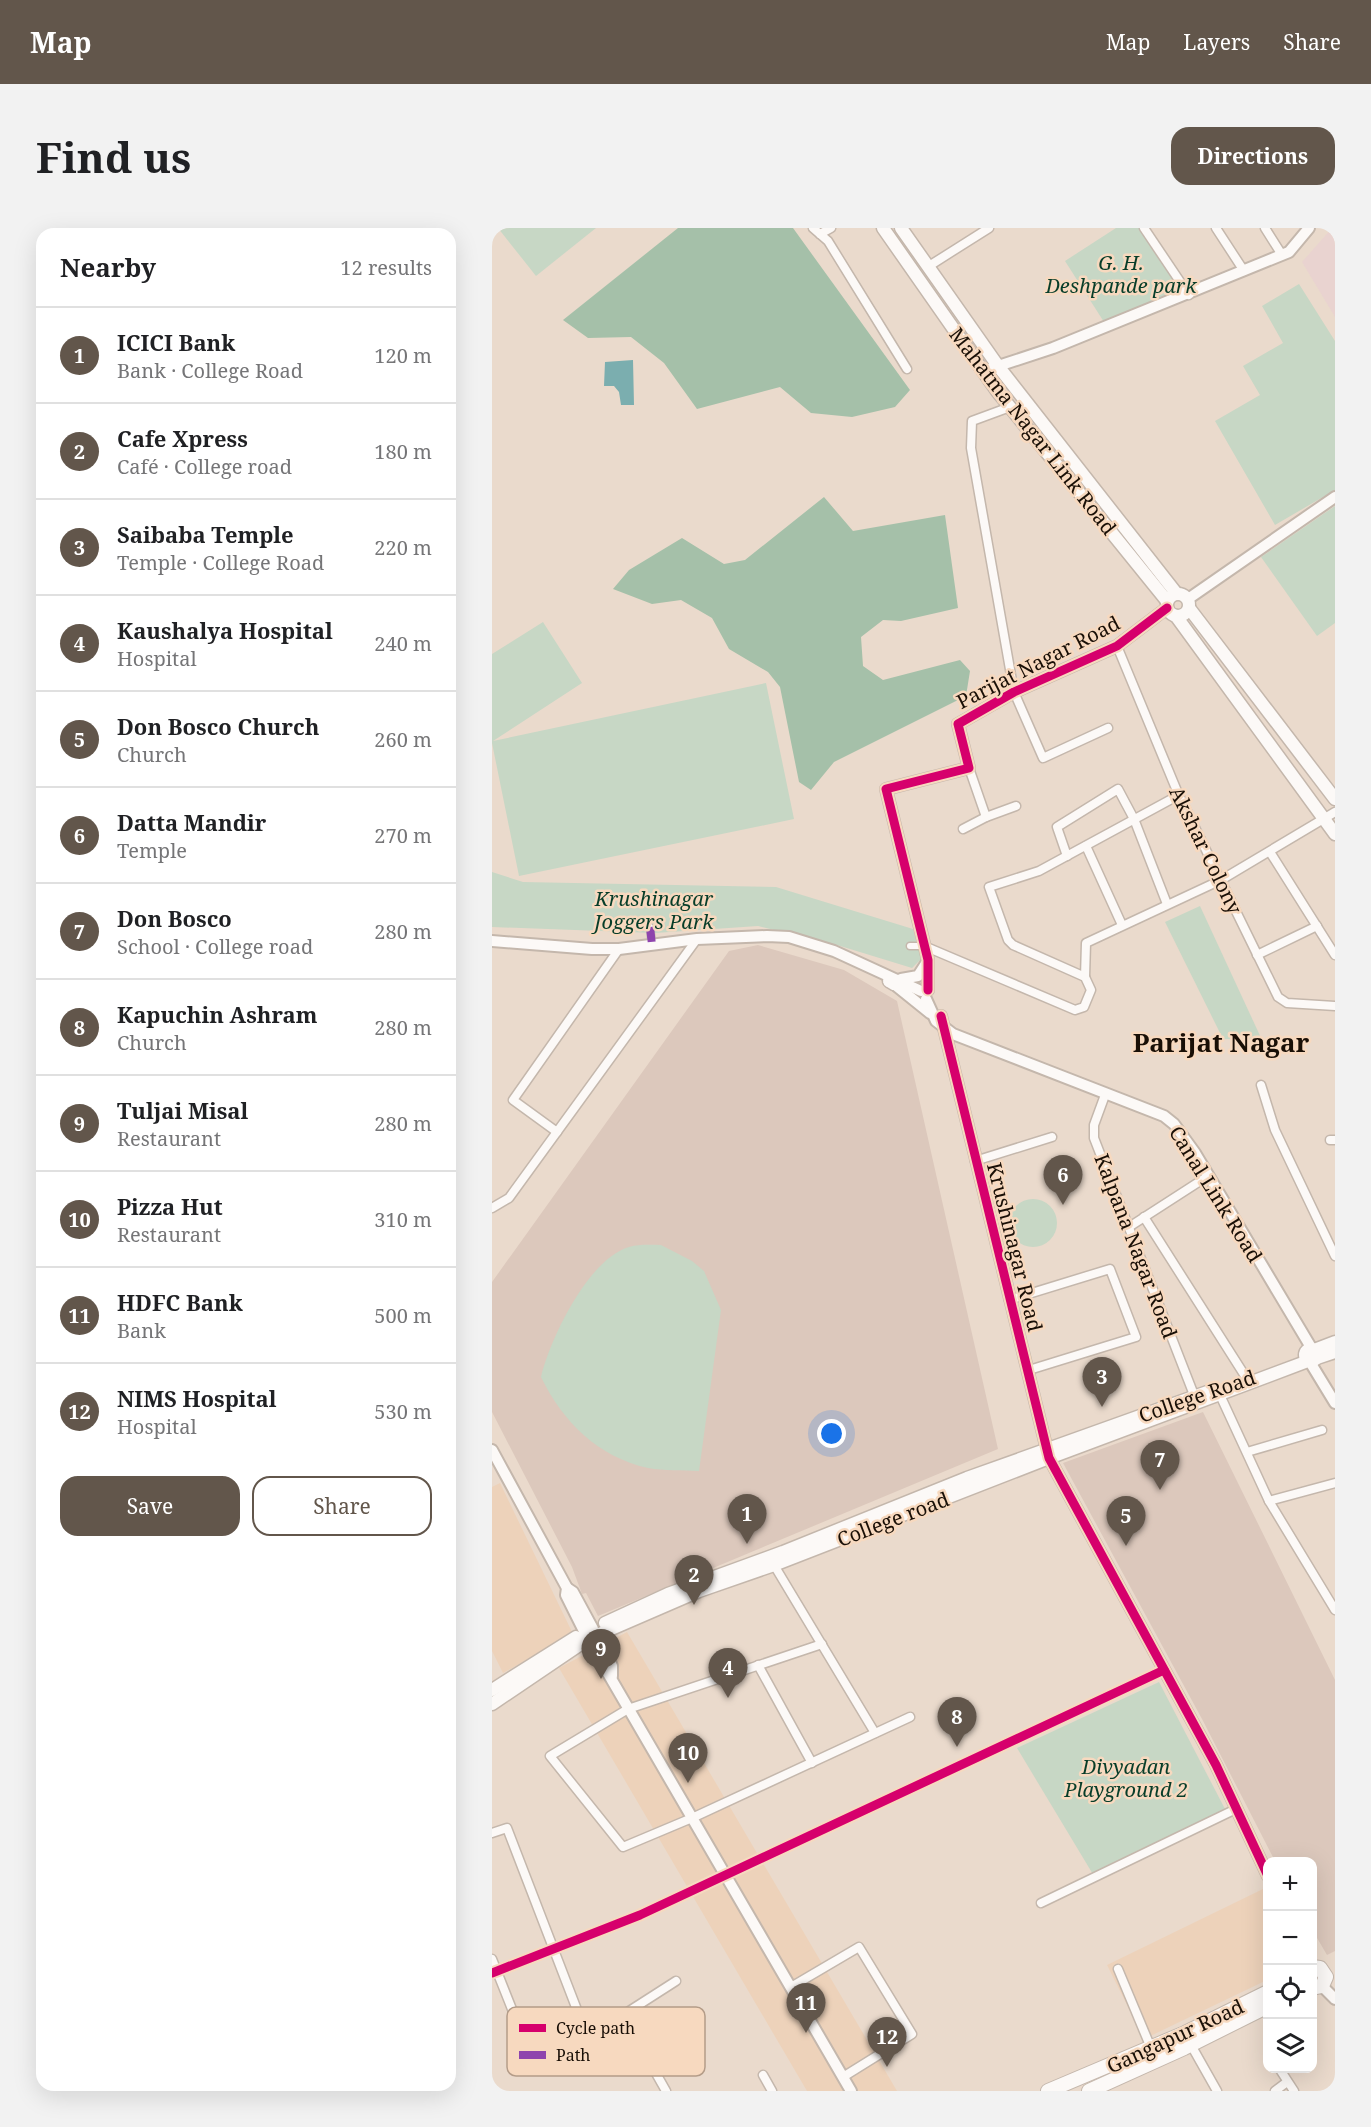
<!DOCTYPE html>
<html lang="en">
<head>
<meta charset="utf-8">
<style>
	:root { --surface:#fff; --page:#f2f2f2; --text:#202124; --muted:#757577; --line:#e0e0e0; --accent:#62564b }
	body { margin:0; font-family:"Noto Serif",serif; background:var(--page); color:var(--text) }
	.controls { position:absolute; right:18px; bottom:18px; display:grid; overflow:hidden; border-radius:12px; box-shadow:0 6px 24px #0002 }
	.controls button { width:54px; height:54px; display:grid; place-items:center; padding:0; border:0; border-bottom:2px solid var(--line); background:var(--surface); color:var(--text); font:30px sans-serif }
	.you { position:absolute; left:340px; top:1206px; width:21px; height:21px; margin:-15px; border:4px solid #fff; border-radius:50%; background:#1a73e8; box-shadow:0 0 0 9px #1a73e833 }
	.badge { display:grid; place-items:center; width:39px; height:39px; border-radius:50%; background:var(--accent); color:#fff; font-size:20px; font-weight:700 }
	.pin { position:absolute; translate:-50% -50px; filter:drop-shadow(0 2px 3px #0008) }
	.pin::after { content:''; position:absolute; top:32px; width:21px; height:18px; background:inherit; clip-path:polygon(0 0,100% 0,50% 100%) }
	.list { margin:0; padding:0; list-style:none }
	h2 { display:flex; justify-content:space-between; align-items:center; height:78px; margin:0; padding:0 24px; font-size:26px }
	h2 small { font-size:20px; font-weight:400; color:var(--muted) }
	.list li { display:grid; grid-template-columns:39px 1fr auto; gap:18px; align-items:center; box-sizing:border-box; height:96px; padding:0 24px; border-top:2px solid var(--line) }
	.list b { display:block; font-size:22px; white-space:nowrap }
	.list p { margin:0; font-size:20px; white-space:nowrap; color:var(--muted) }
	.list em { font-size:20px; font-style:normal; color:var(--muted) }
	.actions { display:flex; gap:12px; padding:18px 24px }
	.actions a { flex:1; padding:14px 0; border:2px solid var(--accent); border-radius:18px; text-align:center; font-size:21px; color:var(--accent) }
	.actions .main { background:var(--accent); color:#fff }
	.icon { flex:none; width:33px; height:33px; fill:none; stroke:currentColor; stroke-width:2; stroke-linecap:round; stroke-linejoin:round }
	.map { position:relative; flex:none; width:843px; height:1863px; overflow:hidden; border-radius:18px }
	header { display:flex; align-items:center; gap:36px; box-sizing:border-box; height:84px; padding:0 30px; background:var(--accent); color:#fff }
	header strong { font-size:28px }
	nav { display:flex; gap:33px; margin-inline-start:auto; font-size:21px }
	.intro { display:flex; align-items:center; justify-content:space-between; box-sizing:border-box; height:144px; padding:0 36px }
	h1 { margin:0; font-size:42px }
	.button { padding:15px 27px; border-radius:18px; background:var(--accent); color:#fff; font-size:21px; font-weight:700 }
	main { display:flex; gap:36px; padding:0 36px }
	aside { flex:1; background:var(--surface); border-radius:18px; box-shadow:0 6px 24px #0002 }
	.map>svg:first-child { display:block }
	.built { fill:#edd2ba }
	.industrial { fill:#e9d3d0 }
	.education { fill:#dcc8bc }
	.green { fill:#c7d7c5 }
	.forest { fill:#a5c0a9 }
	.water { fill:#7baeaf }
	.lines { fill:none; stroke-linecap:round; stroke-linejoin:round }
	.pedestrian-casing { stroke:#c4b7ac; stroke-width:9 }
	.minor-casing { stroke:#c4b7ac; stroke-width:11 }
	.tertiary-casing { stroke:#c4b7ac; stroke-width:14 }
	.secondary-casing { stroke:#c4b7ac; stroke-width:15 }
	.primary-casing { stroke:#c4b7ac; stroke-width:16 }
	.pedestrian { stroke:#fcf9f7; stroke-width:6 }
	.minor { stroke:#fcf9f7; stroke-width:8 }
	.tertiary { stroke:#fcf9f7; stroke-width:10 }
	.secondary { stroke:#fcf9f7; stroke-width:12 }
	.primary { stroke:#fcf9f7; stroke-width:14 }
	.quiet { stroke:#8e44ad; stroke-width:8; stroke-dasharray:15 8; stroke-linecap:butt }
	.cycleway-casing { stroke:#f7d9bf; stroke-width:13 }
	.cycleway { stroke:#d6006c; stroke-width:9 }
	.labels { text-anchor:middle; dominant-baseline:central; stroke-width:5; stroke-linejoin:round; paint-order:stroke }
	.park-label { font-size:20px; font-style:italic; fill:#073d29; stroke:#f7d9bf }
	.street-label { font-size:20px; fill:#190f06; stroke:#f7d9bf }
	.district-label { font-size:26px; font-weight:bold; fill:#190f06; stroke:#f7d9bf }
	.key { fill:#f7d9bf; stroke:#b49c88; stroke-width:1.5 }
	.key-label { font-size:16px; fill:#190f06 }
</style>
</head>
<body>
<header>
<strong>Map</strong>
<nav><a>Map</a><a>Layers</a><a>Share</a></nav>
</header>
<div class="intro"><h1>Find us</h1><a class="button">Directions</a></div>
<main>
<aside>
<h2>Nearby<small>12 results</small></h2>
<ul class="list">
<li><span class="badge">1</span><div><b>ICICI Bank</b><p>Bank · College Road</p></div><em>120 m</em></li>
<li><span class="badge">2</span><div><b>Cafe Xpress</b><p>Café · College road</p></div><em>180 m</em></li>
<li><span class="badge">3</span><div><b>Saibaba Temple</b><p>Temple · College Road</p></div><em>220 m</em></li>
<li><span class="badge">4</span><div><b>Kaushalya Hospital</b><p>Hospital</p></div><em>240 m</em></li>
<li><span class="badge">5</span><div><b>Don Bosco Church</b><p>Church</p></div><em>260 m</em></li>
<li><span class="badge">6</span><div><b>Datta Mandir</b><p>Temple</p></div><em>270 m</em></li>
<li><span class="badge">7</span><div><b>Don Bosco</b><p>School · College road</p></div><em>280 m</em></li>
<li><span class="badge">8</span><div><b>Kapuchin Ashram</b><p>Church</p></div><em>280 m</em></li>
<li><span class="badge">9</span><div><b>Tuljai Misal</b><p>Restaurant</p></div><em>280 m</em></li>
<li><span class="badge">10</span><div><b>Pizza Hut</b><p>Restaurant</p></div><em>310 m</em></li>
<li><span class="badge">11</span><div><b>HDFC Bank</b><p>Bank</p></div><em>500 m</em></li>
<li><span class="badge">12</span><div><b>NIMS Hospital</b><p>Hospital</p></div><em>530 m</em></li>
</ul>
<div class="actions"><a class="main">Save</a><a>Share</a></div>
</aside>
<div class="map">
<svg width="843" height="1863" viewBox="0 0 843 1863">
	<rect width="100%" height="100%" fill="#eadacc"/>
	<g class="built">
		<path d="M8,1255L81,1406L11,1445L0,1423V1259Z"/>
		<path d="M135,1404L405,1863H315L67,1440Z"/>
		<path d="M771,1661L775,1670V1752L652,1811L615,1737Z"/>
	</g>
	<path class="industrial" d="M840,0H843V89L810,34Z"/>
	<g class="education">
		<path d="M266,717L352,742L405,773L506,1221L106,1388L94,1365L90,1366L80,1339L0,1184V1054L237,723Z"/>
		<path d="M711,1184L843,1452V1723L835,1727L821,1703L820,1634L783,1633L710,1491L571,1235Z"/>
	</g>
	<g class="green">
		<path d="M6,0H104L44,48Z"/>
		<path d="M624,0H648L689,64L612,94L573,33Z"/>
		<path d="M807,56L843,113V262L783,297L723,193L768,167L751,138L791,115L770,78Z"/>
		<path d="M843,278V395L825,408L769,329Z"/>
		<path d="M51,394L90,455L1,513L274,455L302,591L27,648L0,515V426Z"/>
		<path d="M0,644L31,654L284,659L421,701L429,731L420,740L345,717L266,698L163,705L0,699Z"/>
		<path d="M708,678L770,812L731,811L673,694Z"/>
		<circle cx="541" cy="995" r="24"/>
		<path d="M169,1017L200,1033L212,1043L229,1082L207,1243C191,1242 172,1243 156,1240C106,1229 71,1194 49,1149C58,1111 96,1031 137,1019C147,1016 159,1017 169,1017Z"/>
		<path d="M667,1454L733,1581L602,1648L525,1520Z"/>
	</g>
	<g class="forest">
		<path d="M186,0H301L418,162L403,179L360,189L319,185L288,159L205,181L172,135L139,109L96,110L71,92Z"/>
		<path d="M332,269L361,303L453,287L466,380L409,393L391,392L369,409L371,438L391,452L468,432L478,443L474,468L342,534L319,562L307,554L288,459L276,444L237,421L220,390L189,372L160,376L121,361L137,342L190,310L232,336L253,332Z"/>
	</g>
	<path class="water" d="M141,132L142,177H129L127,164L122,158H112L113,134Z"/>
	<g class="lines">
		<g class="pedestrian-casing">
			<g id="pedestrian">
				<path d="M158,699L160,717"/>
				<path d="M418,718H432"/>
			</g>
		</g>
		<g class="minor-casing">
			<g id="minor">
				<path d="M321,0L336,13L415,141"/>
				<path d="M652,0L697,67"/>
				<path d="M724,0L752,43"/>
				<path d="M773,0L790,27"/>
				<path d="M328,6L339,0"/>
				<path d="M437,38L497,0"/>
				<path d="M518,179L480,193L479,220L522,464L551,530L616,500"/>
				<path d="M625,418L685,563L786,769L795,775L843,778"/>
				<path d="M477,540L494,589L524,578"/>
				<path d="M471,601L494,589"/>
				<path d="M594,618L630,697"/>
				<path d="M778,624L843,727"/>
				<path d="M575,628L565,599L626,561L642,591L675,676"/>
				<path d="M432,718L583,782L592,779L599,762L593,749L521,717L516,712L497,659L547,643L687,567"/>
				<path d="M765,727L825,698"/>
				<path d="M593,749L594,715L729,652L843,584"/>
				<path d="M769,857L783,902L843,1028"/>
				<path d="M613,867L602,897V910L702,1167"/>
				<path d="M65,904L21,872L127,721"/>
				<path d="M838,912H843"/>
				<path d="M483,933L560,909"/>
				<path d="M0,980L17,970L205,711"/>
				<path d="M652,989L755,1151"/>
				<path d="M637,999L716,948"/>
				<path d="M517,1072L618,1041L644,1109L537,1142"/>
				<path d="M728,1167L777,1273L843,1382"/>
				<path d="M755,1224L830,1202"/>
				<path d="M777,1273L843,1255"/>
				<path d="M282,1337L383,1505"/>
				<path d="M330,1416L136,1481L58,1528L131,1619L200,1590L418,1489"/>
				<path d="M266,1437L320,1535"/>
				<path d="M0,1605L15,1600L92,1800L97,1802L131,1787L184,1753"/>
				<path d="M549,1675L744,1581"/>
				<path d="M0,1731L39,1829"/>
				<path d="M626,1741L659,1820"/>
				<path d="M0,1745L148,1687L672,1442"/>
				<path d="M299,1759L367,1719L420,1806L351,1849"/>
				<path d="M131,1787L174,1863"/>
				<path d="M699,1817L725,1863"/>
				<path d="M787,1840L802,1863"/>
				<path d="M271,1847L280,1863"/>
				<path d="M783,1863L795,1854"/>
			</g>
		</g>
		<g class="tertiary-casing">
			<g id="tertiary">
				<path d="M491,143L561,120L797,24L817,0"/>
				<path d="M696,371L843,269"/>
				<path d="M0,713L100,721H127L205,711L275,708L297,709L342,723L429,763"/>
				<path d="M409,751L426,748L435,734"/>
				<path d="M402,756L438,785"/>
				<path d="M436,762V732L394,561L477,540L466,496L522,464L625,418L675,380"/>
				<path d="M434,771L444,793L461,806L672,888L682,896L703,925L820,1121"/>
				<path d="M449,788L557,1230L724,1537L776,1648"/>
				<path d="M818,1134L843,1175"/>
				<path d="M0,1222L75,1360L74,1367L93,1405"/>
				<path d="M75,1360L81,1364L101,1401"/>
				<path d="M104,1407L120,1438V1448"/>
				<path d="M96,1411L359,1863"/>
				<path d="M830,1758L843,1771"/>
			</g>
		</g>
		<g class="secondary-casing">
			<g id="secondary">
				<path d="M391,0L505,163L675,373"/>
				<path d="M409,0L506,138L684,365"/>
				<circle cx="686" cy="377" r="11"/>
				<path d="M697,380L843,571"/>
				<path d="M684,388L843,606"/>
				<path d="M397,753L402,756"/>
				<circle cx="819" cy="1127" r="6"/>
				<path d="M822,1122L843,1114"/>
				<path d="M825,1130L843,1124"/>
				<path d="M113,1395L176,1366L291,1324L475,1250L721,1162"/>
				<path d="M0,1462L84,1409"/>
				<path d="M0,1476L96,1411L207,1363L282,1337L557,1230L816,1133"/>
			</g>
		</g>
		<g class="primary-casing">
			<g id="primary">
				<path d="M820,1739L828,1740L834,1749L830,1758L820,1760"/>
				<path d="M556,1863L693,1805L776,1764"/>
				<path d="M597,1863L692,1820L776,1778"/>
			</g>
		</g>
		<use href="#pedestrian" class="pedestrian"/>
		<use href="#minor" class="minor"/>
		<use href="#tertiary" class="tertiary"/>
		<use href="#secondary" class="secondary"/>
		<use href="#primary" class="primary"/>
		<path class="quiet" d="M158,699L160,717"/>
		<g class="cycleway-casing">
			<g id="cycleway">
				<path d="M436,762V732L394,561L477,540L466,496L522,464L625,418L675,380"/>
				<path d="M449,788L557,1230L724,1537L776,1648"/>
				<path d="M0,1745L148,1687L672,1442"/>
			</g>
		</g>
		<use href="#cycleway" class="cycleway"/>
	</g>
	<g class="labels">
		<g class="park-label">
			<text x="629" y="34">G. H.<tspan x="629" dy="23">Deshpande park</tspan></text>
			<text x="162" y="670">Krushinagar<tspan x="162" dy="23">Joggers Park</tspan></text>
			<text x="634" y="1538">Divyadan<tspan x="634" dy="23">Playground 2</tspan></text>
		</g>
		<g class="street-label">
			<text transform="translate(541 203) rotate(52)">Mahatma Nagar Link Road</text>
			<text transform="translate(546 434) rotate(-27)">Parijat Nagar Road</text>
			<text transform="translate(714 622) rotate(64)">Akshar Colony</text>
			<text transform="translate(724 966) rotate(58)">Canal Link Road</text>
			<text transform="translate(644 1018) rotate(69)">Kalpana Nagar Road</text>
			<text transform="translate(523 1019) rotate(76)">Krushinagar Road</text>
			<text transform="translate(705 1168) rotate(-19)">College Road</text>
			<text transform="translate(401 1291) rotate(-21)">College road</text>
			<text transform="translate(683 1808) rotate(-25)">Gangapur Road</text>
		</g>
		<g class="district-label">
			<text x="729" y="814">Parijat Nagar</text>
		</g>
	</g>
	<rect x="15" y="1779" width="198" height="69" rx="9" class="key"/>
	<rect x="27" y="1796" width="27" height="8" fill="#d6006c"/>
	<rect x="27" y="1823" width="27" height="8" fill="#8e44ad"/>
	<g class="key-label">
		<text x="64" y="1806">Cycle path</text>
		<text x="64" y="1833">Path</text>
	</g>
</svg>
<div class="controls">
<button>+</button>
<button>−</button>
<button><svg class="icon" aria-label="locate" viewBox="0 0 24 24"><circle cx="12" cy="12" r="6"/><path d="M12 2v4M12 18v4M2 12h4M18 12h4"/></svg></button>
<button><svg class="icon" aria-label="layers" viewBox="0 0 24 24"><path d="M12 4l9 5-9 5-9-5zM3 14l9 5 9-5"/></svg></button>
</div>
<div class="you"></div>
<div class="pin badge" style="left:255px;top:1316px">1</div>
<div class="pin badge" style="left:202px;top:1377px">2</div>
<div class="pin badge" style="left:610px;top:1179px">3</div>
<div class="pin badge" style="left:236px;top:1470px">4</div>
<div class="pin badge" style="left:634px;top:1318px">5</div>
<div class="pin badge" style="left:571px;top:977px">6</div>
<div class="pin badge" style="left:668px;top:1262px">7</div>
<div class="pin badge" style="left:465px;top:1519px">8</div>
<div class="pin badge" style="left:109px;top:1451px">9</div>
<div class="pin badge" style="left:196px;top:1555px">10</div>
<div class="pin badge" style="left:314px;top:1805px">11</div>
<div class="pin badge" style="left:395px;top:1839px">12</div>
</div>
</main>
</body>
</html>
